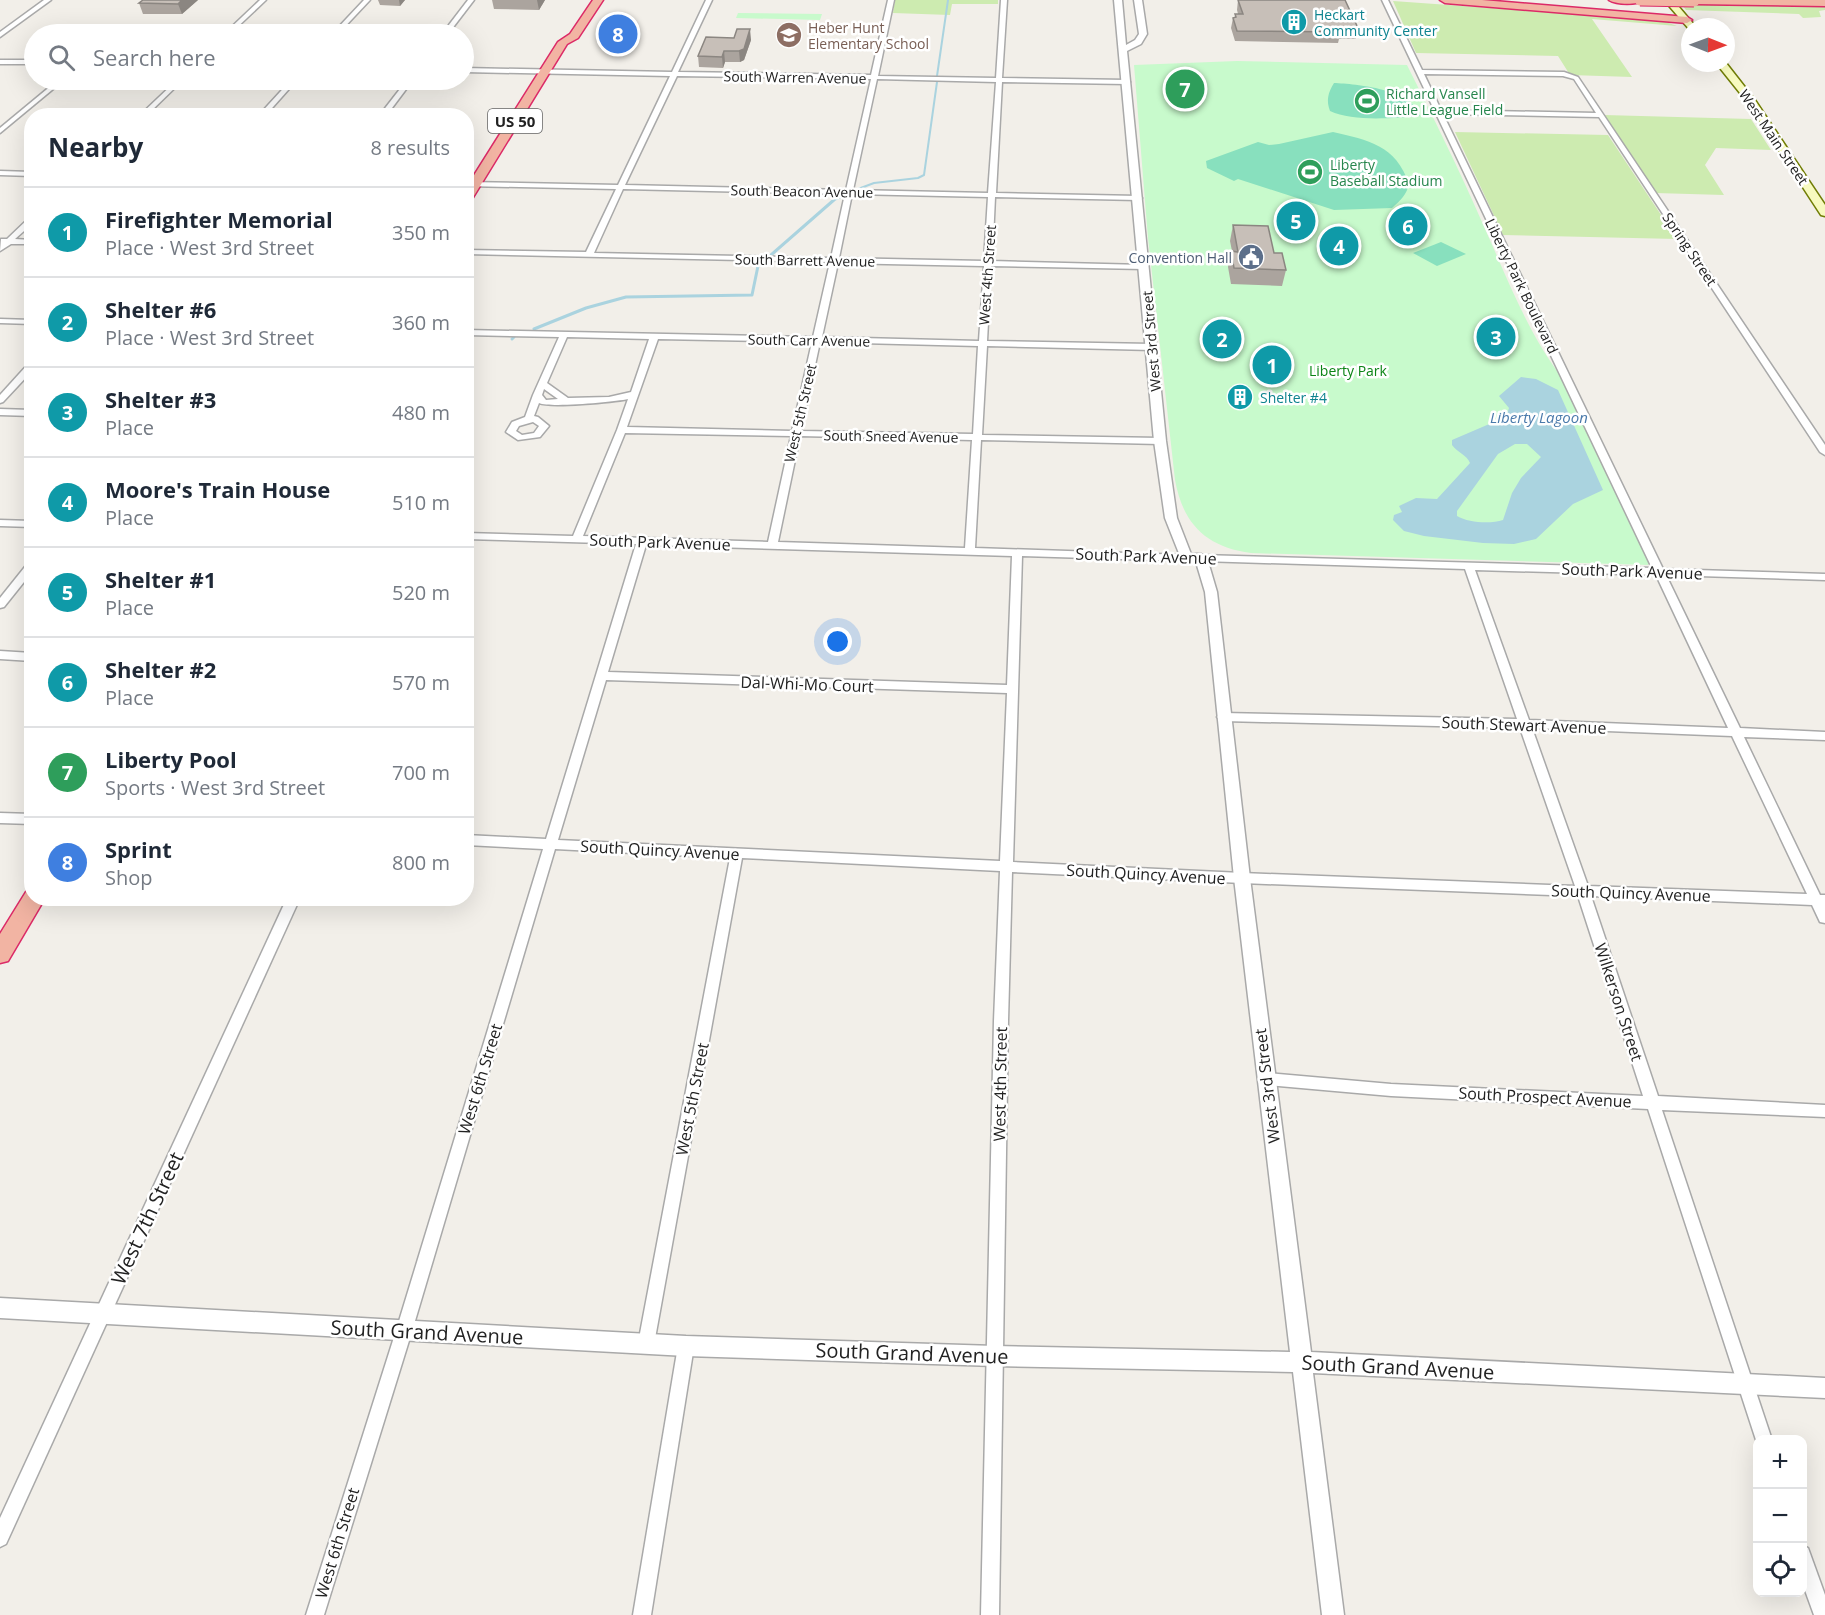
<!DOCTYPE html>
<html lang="en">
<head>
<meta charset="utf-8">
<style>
	:root { --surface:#fff; --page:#f6f6f7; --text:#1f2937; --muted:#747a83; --line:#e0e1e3; --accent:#d93025 }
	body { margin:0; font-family:"Open Sans",sans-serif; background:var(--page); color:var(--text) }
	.controls { position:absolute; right:18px; bottom:18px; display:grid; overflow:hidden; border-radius:12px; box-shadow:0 6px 24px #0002 }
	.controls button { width:54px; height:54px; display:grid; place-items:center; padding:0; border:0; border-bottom:2px solid var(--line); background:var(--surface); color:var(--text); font:30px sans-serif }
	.compass { position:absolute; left:1681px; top:18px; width:54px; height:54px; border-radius:50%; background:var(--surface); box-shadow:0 6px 24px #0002; rotate:91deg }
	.you { position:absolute; left:838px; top:642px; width:21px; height:21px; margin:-15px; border:4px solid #fff; border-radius:50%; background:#1a73e8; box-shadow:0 0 0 9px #1a73e833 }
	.badge { display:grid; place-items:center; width:39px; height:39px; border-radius:50%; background:var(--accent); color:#fff; font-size:20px; font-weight:700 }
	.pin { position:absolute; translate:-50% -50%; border:3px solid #fff; box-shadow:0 2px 6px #0006 }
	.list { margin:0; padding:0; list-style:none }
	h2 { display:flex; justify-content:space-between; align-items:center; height:78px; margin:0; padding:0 24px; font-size:26px }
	h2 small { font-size:20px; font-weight:400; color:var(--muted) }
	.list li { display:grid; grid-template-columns:39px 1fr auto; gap:18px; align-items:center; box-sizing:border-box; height:90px; padding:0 24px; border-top:2px solid var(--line) }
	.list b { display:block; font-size:22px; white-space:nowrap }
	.list p { margin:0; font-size:20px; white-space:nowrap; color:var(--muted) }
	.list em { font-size:20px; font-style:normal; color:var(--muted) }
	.icon { flex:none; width:33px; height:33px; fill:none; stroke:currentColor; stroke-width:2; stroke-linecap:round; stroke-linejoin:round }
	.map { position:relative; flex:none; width:1825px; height:1615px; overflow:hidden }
	.search { position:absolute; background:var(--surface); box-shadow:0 6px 24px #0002; left:24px; top:24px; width:450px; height:66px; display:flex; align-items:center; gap:15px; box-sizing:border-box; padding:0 21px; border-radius:33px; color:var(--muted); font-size:22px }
	.panel { position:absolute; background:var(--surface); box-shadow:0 6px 24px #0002; left:24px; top:108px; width:450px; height:798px; border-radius:24px }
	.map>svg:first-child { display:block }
	.grass { fill:#cdebb0 }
	.park { fill:#c8facc }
	.pitch { fill:#88e0be }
	.water { fill:#aad3df; fill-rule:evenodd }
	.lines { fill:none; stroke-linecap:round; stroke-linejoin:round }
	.stream-far1 { stroke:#aad3df; stroke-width:2 }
	.stream { stroke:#aad3df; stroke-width:3 }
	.minor-casing { stroke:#a9a9a9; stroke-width:3 }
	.tertiary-casing { stroke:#a9a9a9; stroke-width:3 }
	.secondary-casing { stroke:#707d05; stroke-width:3 }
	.trunk-casing { stroke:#dc2a67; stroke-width:3 }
	.minor { fill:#fff; fill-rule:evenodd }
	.tertiary { fill:#fff; fill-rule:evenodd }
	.secondary { fill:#f7fabf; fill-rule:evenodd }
	.trunk { fill:#f2b4a3; fill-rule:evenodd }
	.trunk-bridge-casing { stroke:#dc2a67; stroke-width:13; stroke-linecap:butt }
	.trunk-bridge { stroke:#f2b4a3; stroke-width:11 }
	.wall { fill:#aba49e }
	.shaded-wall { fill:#8b8681 }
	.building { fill:#c7bfb8; stroke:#8b8681; stroke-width:1.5 }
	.labels { text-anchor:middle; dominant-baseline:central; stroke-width:5; stroke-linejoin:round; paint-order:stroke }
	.far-culture-label { font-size:14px; fill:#0d838f; stroke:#fff; text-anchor:start }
	.far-education-label { font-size:14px; fill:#785e54; stroke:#fff; text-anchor:start }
	.far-street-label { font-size:14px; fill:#222; stroke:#fff }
	.far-leisure-label { font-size:14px; fill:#27864d; stroke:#fff; text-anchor:start }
	.far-service-label { font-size:14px; fill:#4e5e75; stroke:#fff; text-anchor:end }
	.far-park-label { font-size:14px; fill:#0c8416; stroke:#fff }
	.shield { fill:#fff; stroke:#646464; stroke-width:1.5 }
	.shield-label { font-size:15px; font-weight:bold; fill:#222 }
	.far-water-label { font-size:15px; font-style:italic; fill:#4a7aab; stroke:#fff }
	.street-label { font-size:16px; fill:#222; stroke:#fff }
	.near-street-label { font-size:20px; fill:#222; stroke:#fff }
</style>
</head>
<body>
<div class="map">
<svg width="1825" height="1615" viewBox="0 0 1825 1615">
	<rect width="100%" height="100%" fill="#f2efe9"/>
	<g class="grass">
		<path d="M895,0H998V4H952L950,15L893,13Z"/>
		<path d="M1393,1L1660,20L1677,26L1592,19L1632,77L1570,75L1558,56L1416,53Z"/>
		<path d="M1680,3L1825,6V10L1819,11L1821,17L1803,18L1799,14L1686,10Z"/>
		<path d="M1604,115L1751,119L1771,150L1716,148L1705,165L1724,195L1655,193Z"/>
		<path d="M1455,132L1608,135L1677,239L1503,235Z"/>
	</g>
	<g class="park">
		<path d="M738,13L822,14L820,20L736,18Z"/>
		<path d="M1237,61L1407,65C1433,117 1459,169 1482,222C1505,273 1529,337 1564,380L1649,560L1648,565L1251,553C1206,547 1183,524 1175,480L1148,238L1134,65Z"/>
	</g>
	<g class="pitch">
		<path d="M1334,83C1356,84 1413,89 1420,116C1394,118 1353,122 1330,111C1326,100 1328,93 1334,83Z"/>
		<path d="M1333,132C1368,140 1396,145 1409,184C1407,194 1400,201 1392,208L1334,210L1238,179L1234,181L1207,168L1206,161L1258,142L1269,145L1279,144Z"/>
		<path d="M1441,242L1466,254L1437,266L1413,253Z"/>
	</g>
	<g class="water">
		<path d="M1186,74H1197L1202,98C1194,105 1181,103 1172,99L1169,76L1173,77L1174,80H1186Z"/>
		<path d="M1521,377L1536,379L1558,390L1603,490L1573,504L1536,539L1514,544L1483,543L1424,536L1404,531L1393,520L1394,515L1402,512L1399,506L1416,498L1437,499L1470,463C1467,455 1457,452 1452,445V440L1501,419L1507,414L1509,408L1499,396ZM1515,444H1527L1541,457L1521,478L1512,493L1503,520C1491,524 1469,523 1457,516V511L1498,454Z"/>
	</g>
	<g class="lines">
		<g class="stream-far1">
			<path d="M937,76L948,0"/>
			<path d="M858,189L874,183L918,178L924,175L937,82"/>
		</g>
		<g class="stream">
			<path d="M771,255L835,199L842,196"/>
			<path d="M534,329L586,308L626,297L752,295L758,266L762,263"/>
			<path d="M512,339L514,337"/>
		</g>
		<g class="minor-casing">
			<g id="minor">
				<path d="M44,0H51L0,37V32Z"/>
				<path d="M260,0H266L230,34H224Z"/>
				<path d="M364,0H370L338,34H332Z"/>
				<path d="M468,0H474L448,34H442Z"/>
				<path d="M706,0H712L678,72L871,75L888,0H894L878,76L996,78L1001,0H1007L1002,78L1127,80L1130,82L1127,84L1002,82L996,193L1138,196L1142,198L1138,200L995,197L992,261L1144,265L1148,267L1144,269L991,266L987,341L1152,344L1156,347L1152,350L987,346L982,435L1160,438L1165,441L1160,444L981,440L975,548L1186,555L1191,558L1186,561L1022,556L1013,862L1242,873L1575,886L1520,728L1223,721L1217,717L1223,713L1517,719L1465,569L1201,561L1196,558L1201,555L1652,568L1382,0H1388L1422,70L1564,72L1578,77L1825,445V455L1820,452L1599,117L1443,114L1663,569L1825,574V580L1666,575L1740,728L1825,732V740L1744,737L1820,895H1825V923L1820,922L1812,905L1591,896L1658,1096L1825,1105V1117L1662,1110L1772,1440H1758V1445L1756,1440L1648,1109L1391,1096L1266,1085L1261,1083L1259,1079L1261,1075L1266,1073L1391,1084L1643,1096L1578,896L1242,883L1012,872L1008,1021L999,1615H981L994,1021L1000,871L742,858L654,1344L652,1350L646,1352L640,1350L638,1344L730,858L555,849L412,1331L324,1615H306L396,1331L543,849L466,845V835L546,839L636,544L466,539V533L573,536L617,430L628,399C614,402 550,408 539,403L534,416L538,417L549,426L540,437L518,440L506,432L512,422L525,417L533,395L559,337L466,335V330L813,337L830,262L466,254V250L586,252L616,189L466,186V182L618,185L670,76L464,72V68L672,72ZM1424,74L1563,76L1574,79L1596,113L1441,110ZM677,76L871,79L846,190L625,185ZM877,79L996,82L988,193L853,190ZM623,189L845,194L831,258L594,253ZM852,194L988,197L984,261L839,258ZM838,263L984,266L979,341L822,337ZM567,337L649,339L631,392L609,397L568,398L547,383ZM658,339L812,342L792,431L627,427ZM820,342L978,346L973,434L801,431ZM544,389L558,399L546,400L542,395ZM533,422L539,426L534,433L522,435L516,431L519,426ZM625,433L791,436L768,542L583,536ZM800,436L972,440L965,548L778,542ZM646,545L1012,556L1007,685L608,672ZM1475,570L1656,575L1728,728L1529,720ZM606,680L1007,693L1000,861L558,840ZM1532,728L1732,736L1807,894L1588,886Z"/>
				<rect x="0" y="60" width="34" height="4"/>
				<path d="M58,80H64L0,133V128Z"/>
				<path d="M177,80H183L146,116H139Z"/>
				<path d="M291,80H297L265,116H258Z"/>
				<path d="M407,80H413L386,116H379Z"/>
				<path d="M0,171L32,172V176L0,175Z"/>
				<path d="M29,218H32V224L15,239L32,240V244H11L0,251L1,239H7Z"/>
				<path d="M0,319L32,320V324L0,323Z"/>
				<path d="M29,363H32V371L3,402L0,403V395Z"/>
				<path d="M0,409L32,410V416L0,415Z"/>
				<path d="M0,520L32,521V527L0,526Z"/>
				<path d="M32,562V572L4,607L0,608V598L28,563Z"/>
				<path d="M0,651L32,653V661L0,659Z"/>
				<path d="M0,813L32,814V824L0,823Z"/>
				<path d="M287,898H300L6,1544L0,1547V1518Z"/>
				<path d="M686,1338L692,1340L694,1346L651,1615H633L678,1346L680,1340Z"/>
				<path d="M1802,1545L1808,1548L1825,1595V1615H1814L1802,1582Z"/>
			</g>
		</g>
		<g class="tertiary-casing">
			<path id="tertiary" d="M1114,0H1122L1126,45L1135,40L1139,34L1134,0H1142L1147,34L1141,44L1127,51L1166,441L1177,518L1191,554H1201L1207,558L1217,592L1250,878L1311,1352L1825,1378V1398L1313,1373L1344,1615H1322L1293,1372L995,1366L686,1356L0,1318V1298L686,1336L995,1346L1290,1352L1234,878L1205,592L1196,562L1182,561L1165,518L1154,441Z"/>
		</g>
		<g class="secondary-casing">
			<g id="secondary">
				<path d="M1664,0H1673L1696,27L1689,29Z"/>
				<path d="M1716,63H1726L1755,100L1825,205V216L1821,215L1748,103Z"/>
			</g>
		</g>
		<g class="trunk-casing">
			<g id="trunk">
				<path d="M593,0H603L578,38L567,44L472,199L466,203V188L558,42L570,34Z"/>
				<path d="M1440,0H1482L1687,17L1692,20L1687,23L1445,3Z"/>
				<path d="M1609,0H1645C1637,5 1617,5 1609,0Z"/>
				<path d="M1690,0H1825V6L1694,4Z"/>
				<path d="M32,890V898H45L8,961L0,963V934L26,892Z"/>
			</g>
		</g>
		<use href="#minor" class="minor"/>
		<use href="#tertiary" class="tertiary"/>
		<use href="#secondary" class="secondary"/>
		<use href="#trunk" class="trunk"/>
		<g class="trunk-bridge-casing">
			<path id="trunk-bridge" d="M1640,0L1694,1"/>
		</g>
		<use href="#trunk-bridge" class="trunk-bridge"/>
	</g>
	<g class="wall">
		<path d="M198,0L182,14H143L139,3Z"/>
		<path d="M378,0H405L400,6L380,5Z"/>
		<path d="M492,0H545L539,10L494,9Z"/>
		<path d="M1238,0L1358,28L1356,39H1339L1338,43L1235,41L1231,28L1233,18L1235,17V14H1238L1237,10Z"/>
		<path d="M751,40L744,60L740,62H725L723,68L699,67L698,56Z"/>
		<path d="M1233,225L1274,253L1286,270L1282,286L1231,284L1228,267L1231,251H1232L1230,241Z"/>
		<path d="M1487,320L1511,337L1508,346H1493L1484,329Z"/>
	</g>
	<g class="shaded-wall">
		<path d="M182,0H198L182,14L178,4Z"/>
		<path d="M399,0H405L400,6Z"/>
		<path d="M537,0H545L539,10Z"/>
		<path d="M750,29L751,40L744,60L740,62L739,51Z"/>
		<path d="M724,51L725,62L723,68L722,57Z"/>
		<path d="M471,330L474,343L466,357V338Z"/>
	</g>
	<g class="building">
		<path d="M143,0H182L178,4L139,3Z"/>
		<path d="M1238,0H1345L1358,28H1340L1341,32L1237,31L1233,18L1236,17L1235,14H1243Z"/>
		<path d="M737,29H750L744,49L739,51H724L722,57L698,56L706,37L734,38Z"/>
		<path d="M1233,225L1268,226L1274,253H1282L1286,270L1234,268L1231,251L1238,252Z"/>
		<path d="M1487,320H1502L1511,337H1496Z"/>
		<path d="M466,330H471L466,338Z"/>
	</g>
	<defs>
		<g id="building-disc" transform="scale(1.35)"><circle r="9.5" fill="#0f9aa8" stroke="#fff"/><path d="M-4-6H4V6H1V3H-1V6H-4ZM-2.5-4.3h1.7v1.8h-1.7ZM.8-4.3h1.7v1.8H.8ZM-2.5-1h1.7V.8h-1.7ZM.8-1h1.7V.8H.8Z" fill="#fff"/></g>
		<g id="school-disc" transform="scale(1.35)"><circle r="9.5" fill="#8d6e63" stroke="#fff"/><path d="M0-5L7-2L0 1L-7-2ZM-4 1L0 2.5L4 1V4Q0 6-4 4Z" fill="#fff"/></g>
		<g id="stadium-disc" transform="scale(1.35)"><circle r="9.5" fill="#2e9e5b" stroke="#fff"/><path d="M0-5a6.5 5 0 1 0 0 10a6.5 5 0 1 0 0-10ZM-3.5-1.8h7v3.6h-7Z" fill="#fff"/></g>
		<g id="civic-disc" transform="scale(1.35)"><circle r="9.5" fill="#5c6f8a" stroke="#fff"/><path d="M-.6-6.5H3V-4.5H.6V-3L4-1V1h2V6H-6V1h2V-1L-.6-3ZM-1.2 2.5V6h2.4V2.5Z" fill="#fff"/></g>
	</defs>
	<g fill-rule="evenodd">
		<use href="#building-disc" x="1294" y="22"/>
		<use href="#school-disc" x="789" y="35"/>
		<use href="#stadium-disc" x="1367" y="101"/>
		<use href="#stadium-disc" x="1310" y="172"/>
		<use href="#civic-disc" x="1251" y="257"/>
		<use href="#building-disc" x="1240" y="397"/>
	</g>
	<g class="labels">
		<g class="far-culture-label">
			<text x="1314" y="14">Heckart<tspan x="1314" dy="16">Community Center</tspan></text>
			<text x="1260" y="397">Shelter #4</text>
		</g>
		<g class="far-education-label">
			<text x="808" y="27">Heber Hunt<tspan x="808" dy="16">Elementary School</tspan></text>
		</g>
		<g class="far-street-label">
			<text transform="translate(795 77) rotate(1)">South Warren Avenue</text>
			<text transform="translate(1774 137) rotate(56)">West Main Street</text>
			<text transform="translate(802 191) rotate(1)">South Beacon Avenue</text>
			<text transform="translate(1690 249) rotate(56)">Spring Street</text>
			<text transform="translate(805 260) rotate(1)">South Barrett Avenue</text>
			<text transform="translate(987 275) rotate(-86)">West 4th Street</text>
			<text transform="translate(1522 286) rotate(64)">Liberty Park Boulevard</text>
			<text transform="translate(809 340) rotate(1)">South Carr Avenue</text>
			<text transform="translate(1151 341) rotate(-95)">West 3rd Street</text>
			<text transform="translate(800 413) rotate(-77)">West 5th Street</text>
			<text transform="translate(891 436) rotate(1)">South Sneed Avenue</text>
		</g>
		<g class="far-leisure-label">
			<text x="1386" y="93">Richard Vansell<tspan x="1386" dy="16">Little League Field</tspan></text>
			<text x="1330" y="164">Liberty<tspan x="1330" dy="16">Baseball Stadium</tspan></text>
		</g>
		<g class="far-service-label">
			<text x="1232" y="257">Convention Hall</text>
		</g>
		<g class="far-park-label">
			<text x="1348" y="370">Liberty Park</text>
		</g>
		<rect class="shield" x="488" y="109" width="54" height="24" rx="4.5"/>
		<g class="shield-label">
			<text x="515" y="121">US 50</text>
		</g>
		<g class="far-water-label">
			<text x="1539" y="417">Liberty Lagoon</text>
		</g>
		<g class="street-label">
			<text transform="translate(660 542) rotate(2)">South Park Avenue</text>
			<text transform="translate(1146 556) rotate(2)">South Park Avenue</text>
			<text transform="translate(1632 571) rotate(2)">South Park Avenue</text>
			<text transform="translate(807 684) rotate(2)">Dal-Whi-Mo Court</text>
			<text transform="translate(1524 725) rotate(2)">South Stewart Avenue</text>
			<text transform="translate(660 850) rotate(3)">South Quincy Avenue</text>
			<text transform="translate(1146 874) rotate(3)">South Quincy Avenue</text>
			<text transform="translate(1631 893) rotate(2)">South Quincy Avenue</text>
			<text transform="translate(1619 1002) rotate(72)">Wilkerson Street</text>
			<text transform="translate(480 1079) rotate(-73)">West 6th Street</text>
			<text transform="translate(1000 1084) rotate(-89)">West 4th Street</text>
			<text transform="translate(1267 1086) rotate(-97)">West 3rd Street</text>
			<text transform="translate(1545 1097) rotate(3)">South Prospect Avenue</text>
			<text transform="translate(692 1099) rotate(-79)">West 5th Street</text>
			<text transform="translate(337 1543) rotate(-73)">West 6th Street</text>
		</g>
		<g class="near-street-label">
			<text transform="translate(147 1218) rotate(-65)">West 7th Street</text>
			<text transform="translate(427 1332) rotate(3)">South Grand Avenue</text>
			<text transform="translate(912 1353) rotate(2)">South Grand Avenue</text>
			<text transform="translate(1398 1367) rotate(3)">South Grand Avenue</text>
		</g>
	</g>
</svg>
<div class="controls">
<button>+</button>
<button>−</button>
<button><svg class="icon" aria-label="locate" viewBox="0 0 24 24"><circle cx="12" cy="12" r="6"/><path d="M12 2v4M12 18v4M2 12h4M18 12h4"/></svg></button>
</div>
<svg class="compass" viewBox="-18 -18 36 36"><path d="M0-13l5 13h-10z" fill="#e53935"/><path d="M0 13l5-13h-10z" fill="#747a83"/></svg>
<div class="you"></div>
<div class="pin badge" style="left:1272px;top:365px;background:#0f9aa8">1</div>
<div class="pin badge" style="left:1222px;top:339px;background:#0f9aa8">2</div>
<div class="pin badge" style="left:1496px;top:337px;background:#0f9aa8">3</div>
<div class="pin badge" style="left:1339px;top:246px;background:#0f9aa8">4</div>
<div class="pin badge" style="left:1296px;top:221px;background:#0f9aa8">5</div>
<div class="pin badge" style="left:1408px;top:226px;background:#0f9aa8">6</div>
<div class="pin badge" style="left:1185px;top:89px;background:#2e9e5b">7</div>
<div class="pin badge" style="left:618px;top:34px;background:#3f7fe0">8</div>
<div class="search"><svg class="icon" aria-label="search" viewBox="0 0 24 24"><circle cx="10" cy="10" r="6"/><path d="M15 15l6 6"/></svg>Search here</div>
<section class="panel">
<h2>Nearby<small>8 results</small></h2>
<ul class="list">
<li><span class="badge" style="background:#0f9aa8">1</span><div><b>Firefighter Memorial</b><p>Place · West 3rd Street</p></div><em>350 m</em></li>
<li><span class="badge" style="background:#0f9aa8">2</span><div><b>Shelter #6</b><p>Place · West 3rd Street</p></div><em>360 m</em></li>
<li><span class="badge" style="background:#0f9aa8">3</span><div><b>Shelter #3</b><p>Place</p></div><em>480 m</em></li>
<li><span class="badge" style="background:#0f9aa8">4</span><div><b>Moore's Train House</b><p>Place</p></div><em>510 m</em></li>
<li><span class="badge" style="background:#0f9aa8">5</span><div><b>Shelter #1</b><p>Place</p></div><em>520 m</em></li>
<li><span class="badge" style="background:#0f9aa8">6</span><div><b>Shelter #2</b><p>Place</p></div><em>570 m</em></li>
<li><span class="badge" style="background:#2e9e5b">7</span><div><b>Liberty Pool</b><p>Sports · West 3rd Street</p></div><em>700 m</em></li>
<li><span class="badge" style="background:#3f7fe0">8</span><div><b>Sprint</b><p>Shop</p></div><em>800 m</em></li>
</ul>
</section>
</div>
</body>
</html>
